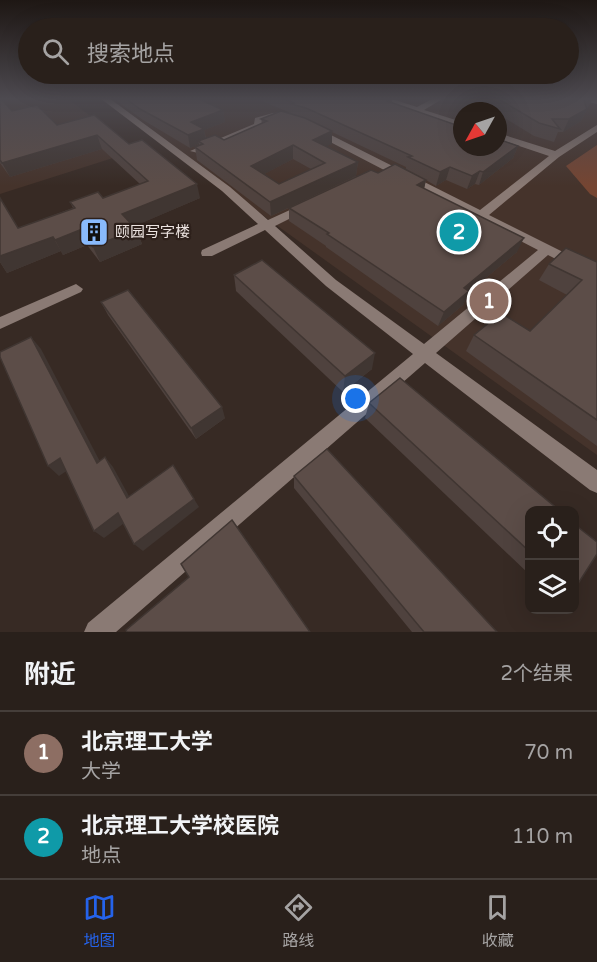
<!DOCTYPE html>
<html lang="zh">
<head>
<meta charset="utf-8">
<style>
	:root { --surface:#29201b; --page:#352d28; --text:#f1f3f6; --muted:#a5a3a3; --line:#453e3a; --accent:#2563eb }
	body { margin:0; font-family:"Varela Round","Noto Sans SC",sans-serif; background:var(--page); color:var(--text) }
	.controls { position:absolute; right:18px; bottom:18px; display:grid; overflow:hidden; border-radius:12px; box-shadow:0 6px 24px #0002 }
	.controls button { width:54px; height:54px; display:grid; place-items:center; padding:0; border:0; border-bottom:2px solid var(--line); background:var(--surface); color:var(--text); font:30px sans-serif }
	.compass { position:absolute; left:453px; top:102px; width:54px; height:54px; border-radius:50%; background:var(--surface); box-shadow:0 6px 24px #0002; rotate:230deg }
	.you { position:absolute; left:356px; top:399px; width:21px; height:21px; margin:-15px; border:4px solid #fff; border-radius:50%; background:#1a73e8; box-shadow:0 0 0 9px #1a73e833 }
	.badge { display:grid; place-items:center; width:39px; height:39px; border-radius:50%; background:var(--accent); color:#fff; font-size:20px; font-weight:700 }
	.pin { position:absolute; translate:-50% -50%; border:3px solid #fff; box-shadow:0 2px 6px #0006 }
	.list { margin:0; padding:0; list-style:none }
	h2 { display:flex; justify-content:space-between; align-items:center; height:78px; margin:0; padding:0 24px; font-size:26px }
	h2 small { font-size:20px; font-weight:400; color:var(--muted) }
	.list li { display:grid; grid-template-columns:39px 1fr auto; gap:18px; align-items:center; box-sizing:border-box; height:84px; padding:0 24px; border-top:2px solid var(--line) }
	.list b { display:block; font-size:22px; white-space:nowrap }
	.list p { margin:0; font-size:20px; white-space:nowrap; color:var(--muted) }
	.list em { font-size:20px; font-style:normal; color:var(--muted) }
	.icon { flex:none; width:33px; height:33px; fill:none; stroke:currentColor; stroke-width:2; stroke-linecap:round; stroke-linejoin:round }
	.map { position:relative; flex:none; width:597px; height:632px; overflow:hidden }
	.search { position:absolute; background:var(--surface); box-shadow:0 6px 24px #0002; left:18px; right:18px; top:18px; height:66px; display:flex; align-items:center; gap:15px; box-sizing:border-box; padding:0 21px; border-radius:33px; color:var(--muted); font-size:22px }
	.sheet { height:246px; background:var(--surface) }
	nav { display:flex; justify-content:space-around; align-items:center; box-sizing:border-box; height:84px; border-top:2px solid var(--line); background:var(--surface); font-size:16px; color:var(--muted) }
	nav a { display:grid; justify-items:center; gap:3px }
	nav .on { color:var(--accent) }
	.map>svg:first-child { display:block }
	.built { fill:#45332b; fill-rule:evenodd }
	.green { fill:#754532 }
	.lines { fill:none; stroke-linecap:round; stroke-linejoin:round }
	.minor { fill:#8a7a74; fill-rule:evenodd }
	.wall { fill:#4f423e; fill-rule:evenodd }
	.shaded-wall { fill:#403632 }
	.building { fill:#5c4d48; stroke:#403632; stroke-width:1.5; fill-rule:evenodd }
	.labels { text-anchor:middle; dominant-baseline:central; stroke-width:4.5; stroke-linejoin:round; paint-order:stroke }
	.poi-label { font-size:15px; fill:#ede4e1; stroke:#2d201b; text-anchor:start }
</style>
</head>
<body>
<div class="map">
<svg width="597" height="632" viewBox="0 0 597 632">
	<rect width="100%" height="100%" fill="#372a24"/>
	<g class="built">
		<path d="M0,98H67L135,151L0,194Z"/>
		<path d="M99,98H597V455ZM462,111H498V147H462Z"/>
	</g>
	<path class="green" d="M597,145V198L590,194L566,166Z"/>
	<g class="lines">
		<g class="minor">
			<path d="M100,98H109L230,187L268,220L303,204H311V208L275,226L336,280L424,344L538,250L311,132V128H317L480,210L549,156L498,139V133L555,151L597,125V132L559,157L489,215L597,269V280L548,255L436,353L597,470V493L590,490L425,363L116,632H84L88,623L413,354L326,286L265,230L212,256H202L201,253L202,250L258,224L222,191Z"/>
			<path d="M377,98H389L417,107L434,98H444L424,110L462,122V128Z"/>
			<path d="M579,98L597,100V104L580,100Z"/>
			<path d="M273,113L284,118L280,121L273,119L262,121L261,127L198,153L190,151L254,124L255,118Z"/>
			<path d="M76,284L83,289L81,292L0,329V317Z"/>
		</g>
	</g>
	<g class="wall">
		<path d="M0,98L12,111L57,125L129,144L200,198L134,226L136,229L142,244L100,262L87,245L63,255L61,251L7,273L0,262V198L18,228L73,208L70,202L103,198L140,184L102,149L10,177L0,163Z"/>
		<path d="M113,98H197L223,110L225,122L204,130L206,138L224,140L262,123L261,119L291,114V113L254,98H392V103L518,146L513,158L479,185L475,184L467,189L446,180L436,186L426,180L424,189L517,252L469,292L463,305L438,326L326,247V246L289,221V208L271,216L197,160L195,147L199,145V144L190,148L143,120ZM332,132L406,167V170L356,176L358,162L326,146L332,144ZM293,159L311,169L279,184L264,174Z"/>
		<path d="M491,98H593L581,121L563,132H558L554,142L534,136L498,114V111H494L488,107Z"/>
		<path d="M597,262V446L466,351L474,335L530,331L567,295L539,280L549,264Z"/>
		<path d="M234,275L372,369L343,392L236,291Z"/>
		<path d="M101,302L225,418L196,439L108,315Z"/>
		<path d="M369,403L530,510V575L365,418Z"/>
		<path d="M294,476L497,632H412L294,488Z"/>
	</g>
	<g class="shaded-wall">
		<path d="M587,109L581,121L563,132L569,119Z"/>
		<path d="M223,110L225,122L204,130L206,141H198L199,144L190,148L188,135L191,122Z"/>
		<path d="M332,131V144L312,153L313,140Z"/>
		<path d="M97,135L102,149L10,177L2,163Z"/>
		<path d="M293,145V159L253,180L251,166Z"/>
		<path d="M518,146L513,158L479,185L483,172Z"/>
		<path d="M358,162L356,176L271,216L270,202Z"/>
		<path d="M450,167L446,180L436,186L440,172Z"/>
		<path d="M480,171L475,184L467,189L472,176Z"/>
		<path d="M426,180L423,193L417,185Z"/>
		<path d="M197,184L200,198L128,229L122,214Z"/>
		<path d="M136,229L142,244L100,262L93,247Z"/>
		<path d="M80,230L87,245L63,255L55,240Z"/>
		<path d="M53,237L61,251L7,273L0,262V256Z"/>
		<path d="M524,238L517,252L469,292L463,305L438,326L444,312L464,288Z"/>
		<path d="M31,337L41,349L106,473L97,463Z"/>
		<path d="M375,353L372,369L343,392L345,376Z"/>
		<path d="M222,407L225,418L196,439L191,428Z"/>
		<path d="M105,457L113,467L135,507L127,498Z"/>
		<path d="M60,458L71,468L59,476L48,466Z"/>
		<path d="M194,499L199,507L143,551L134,544Z"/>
		<path d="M118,513L127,521L104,538L94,531Z"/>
	</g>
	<g class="building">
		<path d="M0,98L12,111L37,105L57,125L94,115L129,144L142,140L197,184L122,214L136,229L93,247L80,230L55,240L53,237L0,256V198L18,228L75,208L70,202L98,192L103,198L148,181L97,135L2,163L0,160Z"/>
		<path d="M125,98H197L223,110L191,122L204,129L188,135L140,109Z"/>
		<path d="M282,98H392L387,101L462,127V147H498V139L518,146L483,172L480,171L472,176L450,167L440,172L408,157L412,156L306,108L291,104L294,103Z"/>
		<path d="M497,98H583L587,109L569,119H552L560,129L539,123Z"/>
		<path d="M281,111L305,118L332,131L313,140L358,162L270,202L195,147L203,144L198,141L215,135L224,140L267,121L261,119ZM293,145L325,163L279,184L251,166Z"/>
		<path d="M395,164L426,180L417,185L524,238L464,288L469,291L444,312L327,234L329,233L289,208L371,170L378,173Z"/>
		<path d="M566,248L597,262V420L474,335L501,313L530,331L582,280L549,264Z"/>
		<path d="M262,260L375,353L345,376L234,275Z"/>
		<path d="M128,290L222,407L191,428L101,302Z"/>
		<path d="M31,337L97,463L105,457L127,498L173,465L194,499L134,544L118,513L94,531L60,458L48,466L0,357V352Z"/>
		<path d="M400,378L559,510H530V552L369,403Z"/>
		<path d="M327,449L497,632H424L294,476Z"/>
		<path d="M232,520L310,632H127L126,630L189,577L181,564Z"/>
		<path d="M574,524L597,542V554L574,590Z"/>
	</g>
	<linearGradient id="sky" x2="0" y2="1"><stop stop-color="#1e1714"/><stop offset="0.53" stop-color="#4d4a50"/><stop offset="1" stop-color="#4d4a50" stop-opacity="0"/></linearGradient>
	<rect width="597" height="186" fill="url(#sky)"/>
	<defs>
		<g id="building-square" transform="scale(1.5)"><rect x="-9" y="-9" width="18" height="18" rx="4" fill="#89bafc" stroke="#2d201b"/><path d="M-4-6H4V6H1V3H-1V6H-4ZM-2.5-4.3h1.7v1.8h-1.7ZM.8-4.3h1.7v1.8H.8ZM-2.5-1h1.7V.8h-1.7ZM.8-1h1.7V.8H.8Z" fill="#111"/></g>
	</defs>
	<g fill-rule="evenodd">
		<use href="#building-square" x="94" y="232"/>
	</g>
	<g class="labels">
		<g class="poi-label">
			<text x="115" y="232">颐园写字楼</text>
		</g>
	</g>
</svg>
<div class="controls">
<button><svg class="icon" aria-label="locate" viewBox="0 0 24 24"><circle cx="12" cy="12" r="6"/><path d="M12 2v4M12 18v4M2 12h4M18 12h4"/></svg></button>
<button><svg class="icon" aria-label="layers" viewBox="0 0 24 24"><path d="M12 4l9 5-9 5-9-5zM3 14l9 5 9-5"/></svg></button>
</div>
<svg class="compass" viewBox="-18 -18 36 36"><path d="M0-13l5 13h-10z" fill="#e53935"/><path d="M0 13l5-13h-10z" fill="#a5a3a3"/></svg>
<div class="you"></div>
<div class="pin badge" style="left:489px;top:301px;background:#8d6e63">1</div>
<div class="pin badge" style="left:459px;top:232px;background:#0f9aa8">2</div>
<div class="search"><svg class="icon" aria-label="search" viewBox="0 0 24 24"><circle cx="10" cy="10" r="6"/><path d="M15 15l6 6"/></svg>搜索地点</div>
</div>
<section class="sheet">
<h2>附近<small>2个结果</small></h2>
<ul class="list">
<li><span class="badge" style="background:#8d6e63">1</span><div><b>北京理工大学</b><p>大学</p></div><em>70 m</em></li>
<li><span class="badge" style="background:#0f9aa8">2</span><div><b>北京理工大学校医院</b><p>地点</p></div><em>110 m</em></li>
</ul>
</section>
<nav>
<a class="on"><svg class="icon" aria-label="map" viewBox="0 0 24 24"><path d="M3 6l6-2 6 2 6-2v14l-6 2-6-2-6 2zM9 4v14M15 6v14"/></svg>地图</a>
<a><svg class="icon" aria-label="directions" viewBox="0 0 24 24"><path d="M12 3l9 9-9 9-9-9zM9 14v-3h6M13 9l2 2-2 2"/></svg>路线</a>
<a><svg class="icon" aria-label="saved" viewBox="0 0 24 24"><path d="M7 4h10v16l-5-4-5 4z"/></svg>收藏</a>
</nav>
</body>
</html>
